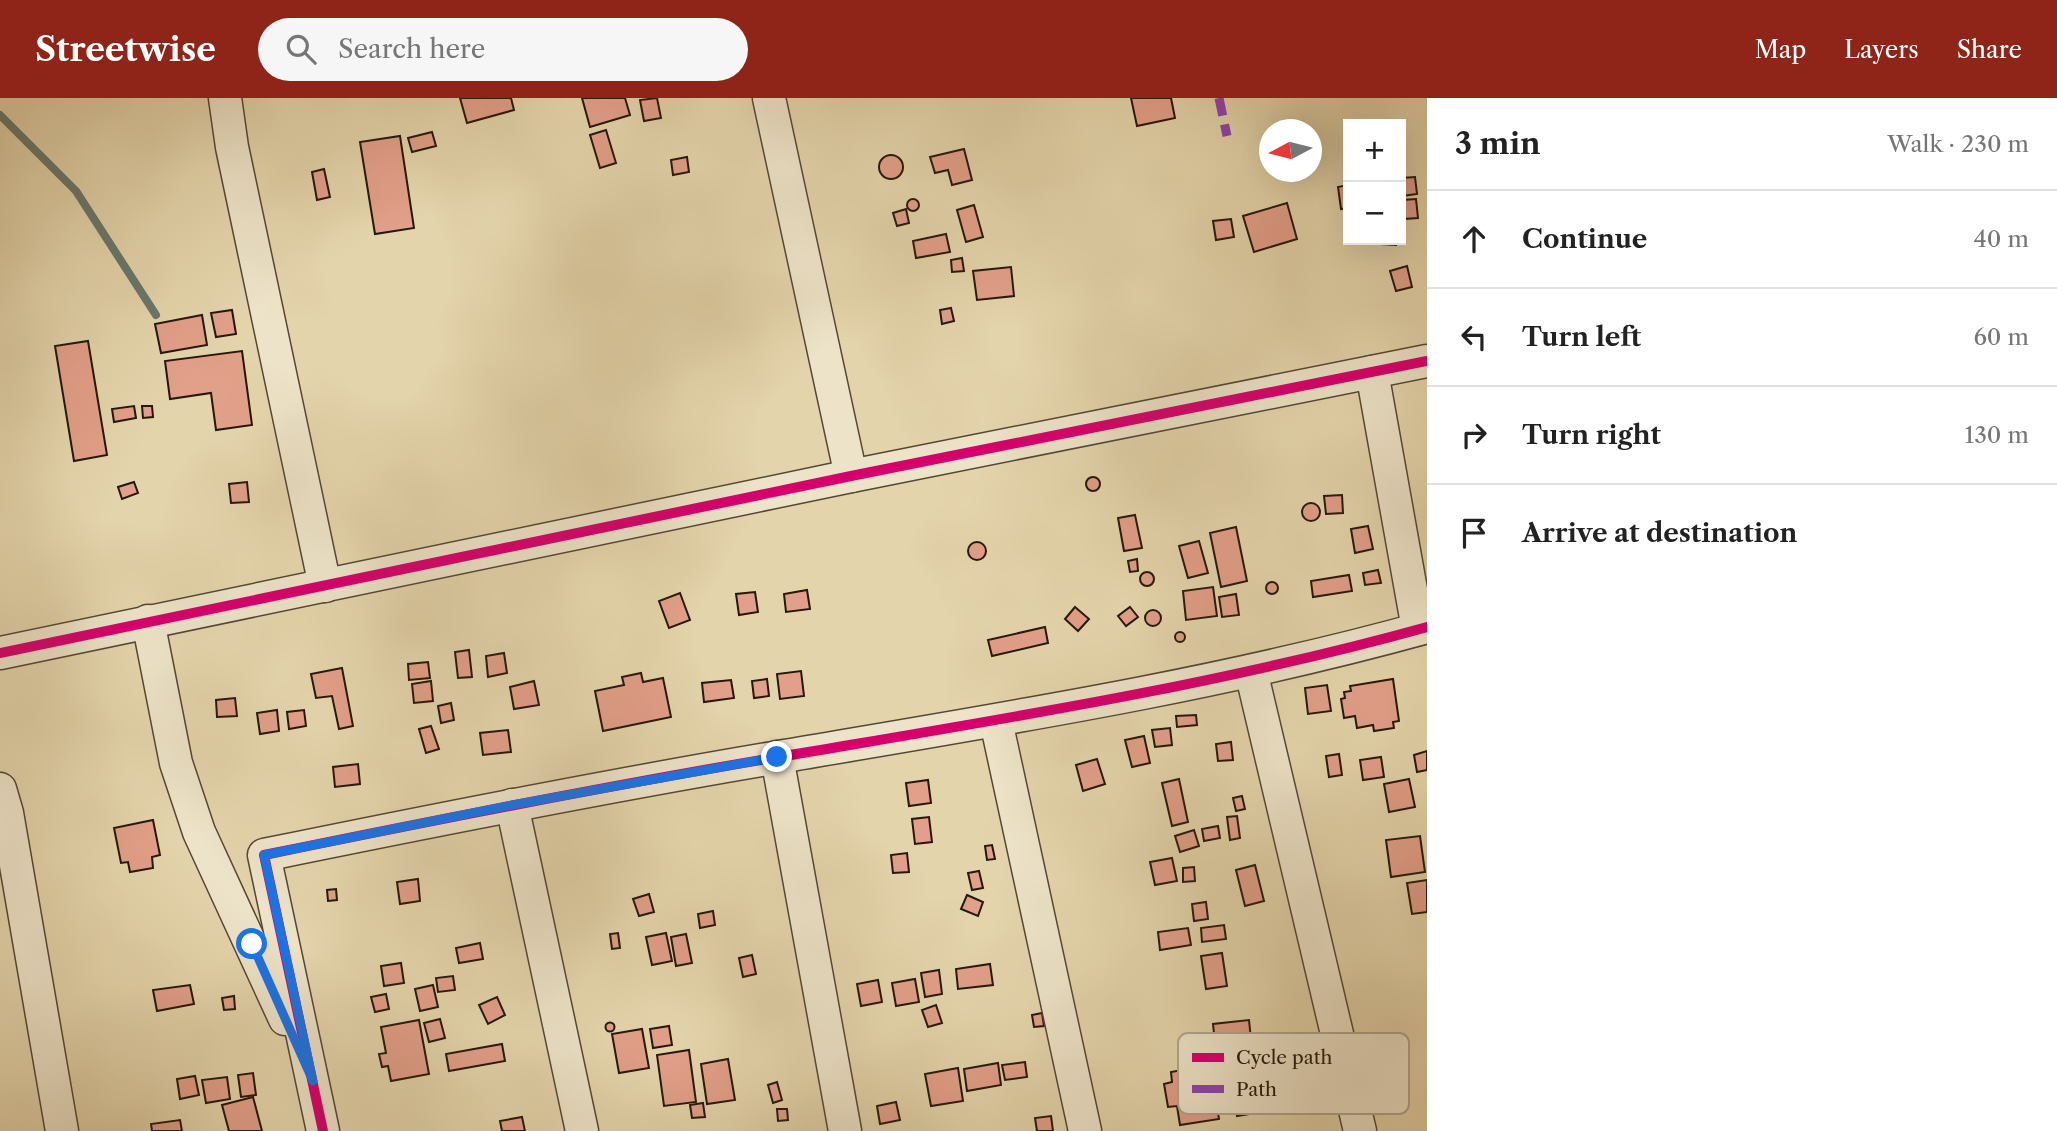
<!DOCTYPE html>
<html lang="en">
<head>
<meta charset="utf-8">
<style>
	:root { --surface:#fff; --page:#f6f6f6; --text:#222; --muted:#767676; --line:#e0e0e0; --accent:#8f2418 }
	body { margin:0; font-family:"Libre Caslon Text",serif; background:var(--page); color:var(--text) }
	.controls { position:absolute; right:21px; top:21px; display:grid; overflow:hidden; border-radius:0px; box-shadow:0 7px 28px #0002 }
	.controls button { width:63px; height:63px; display:grid; place-items:center; padding:0; border:0; border-bottom:2px solid var(--line); background:var(--surface); color:var(--text); font:35px sans-serif }
	.compass { position:absolute; left:1259px; top:21px; width:63px; height:63px; border-radius:50%; background:var(--surface); box-shadow:0 7px 28px #0002; rotate:263deg }
	.stop { position:absolute; width:21px; height:21px; margin:-16px; border:5px solid #1a73e8; border-radius:50%; background:#fff }
	.stop.end { background:#1a73e8; border-color:#fff; box-shadow:0 2px 7px #0008 }
	.list { margin:0; padding:0; list-style:none }
	h2 { display:flex; justify-content:space-between; align-items:center; height:91px; margin:0; padding:0 28px; font-size:30px }
	h2 small { font-size:23px; font-weight:400; color:var(--muted) }
	.list li { display:grid; grid-template-columns:46px 1fr auto; gap:21px; align-items:center; box-sizing:border-box; height:98px; padding:0 28px; border-top:2px solid var(--line) }
	.list b { display:block; font-size:26px; white-space:nowrap }
	.list em { font-size:23px; font-style:normal; color:var(--muted) }
	.icon { flex:none; width:38px; height:38px; fill:none; stroke:currentColor; stroke-width:2; stroke-linecap:round; stroke-linejoin:round }
	.map { position:relative; flex:none; width:1427px; height:1033px; overflow:hidden }
	header { display:flex; align-items:center; gap:42px; box-sizing:border-box; height:98px; padding:0 35px; background:var(--accent); color:#fff }
	header strong { font-size:33px }
	nav { display:flex; gap:38px; margin-inline-start:auto; font-size:24px }
	.search { width:490px; height:63px; background:var(--page); display:flex; align-items:center; gap:18px; box-sizing:border-box; padding:0 24px; border-radius:38px; color:var(--muted); font-size:26px }
	main { display:flex }
	aside { flex:1; background:var(--surface) }
	.map>svg:first-child { display:block }
	.lines { fill:none; stroke-linecap:round; stroke-linejoin:round }
	.stream { stroke:#68786d; stroke-width:8 }
	.building { fill:#e29f89; stroke:#25180c; stroke-width:2 }
	.minor-casing { stroke:#554734; stroke-width:35 }
	.minor { stroke:#ede3c8; stroke-width:32 }
	.quiet { stroke:#8e44ad; stroke-width:9; stroke-dasharray:18 9; stroke-linecap:butt }
	.cycleway-casing { stroke:#ede3c8; stroke-width:15 }
	.cycleway { stroke:#d6006c; stroke-width:10 }
	.route { stroke:#1a73e8; stroke-width:9 }
	.key { fill:#ede3c8; stroke:#b1a690; stroke-width:2 }
	.key-label { font-size:19px; fill:#25180c }
</style>
</head>
<body>
<header>
<strong>Streetwise</strong>
<div class="search"><svg class="icon" aria-label="search" viewBox="0 0 24 24"><circle cx="10" cy="10" r="6"/><path d="M15 15l6 6"/></svg>Search here</div>
<nav><a>Map</a><a>Layers</a><a>Share</a></nav>
</header>
<main>
<div class="map">
<svg width="1427" height="1033" viewBox="0 0 1427 1033">
	<rect width="100%" height="100%" fill="#e4d4ab"/>
	<filter id="stains"><feTurbulence type="fractalNoise" baseFrequency=".00286" numOctaves="4"/><feColorMatrix values="0 0 0 0 .2 0 0 0 0 .09 0 0 0 0 .02 0 0 0 .5 -.17"/></filter>
	<radialGradient id="worn" r=".72"><stop offset=".6" stop-color="#630" stop-opacity="0"/><stop offset="1" stop-color="#630" stop-opacity=".3"/></radialGradient>
	<g class="lines">
		<path class="stream" d="M0,17L76,93L156,217"/>
	</g>
	<g class="building">
		<path d="M460,0H511L514,12L467,25Z"/>
		<path d="M582,0H625L630,17L590,29Z"/>
		<path d="M657,0L661,20L644,23L640,2Z"/>
		<path d="M1131,0H1171L1175,20L1137,28Z"/>
		<path d="M606,32L616,65L600,70L590,37Z"/>
		<path d="M432,34L436,48L412,54L408,40Z"/>
		<path d="M400,38L414,130L375,136L360,44Z"/>
		<path d="M964,51L972,82L952,87L948,72L935,75L930,59Z"/>
		<circle cx="891" cy="69" r="12"/>
		<path d="M687,59L689,74L673,77L671,62Z"/>
		<path d="M324,71L330,99L317,102L312,74Z"/>
		<path d="M1415,79L1417,96L1402,98L1401,80Z"/>
		<path d="M1348,87V110L1341,111L1338,89Z"/>
		<circle cx="913" cy="107" r="6"/>
		<path d="M1416,101L1418,120L1404,121L1402,102Z"/>
		<path d="M1287,105L1297,141L1254,154L1243,118Z"/>
		<path d="M974,107L983,139L966,144L957,112Z"/>
		<path d="M906,111L909,125L897,128L893,115Z"/>
		<path d="M1231,121L1234,139L1216,142L1213,123Z"/>
		<path d="M946,136L950,154L916,160L913,143Z"/>
		<path d="M1380,142H1396V147L1380,146Z"/>
		<path d="M962,160L964,173L952,174L951,162Z"/>
		<path d="M1407,168L1412,189L1396,193L1390,173Z"/>
		<path d="M1011,169L1014,198L977,202L973,173Z"/>
		<path d="M951,210L954,223L942,226L940,212Z"/>
		<path d="M232,212L236,236L216,239L211,215Z"/>
		<path d="M202,217L207,247L161,255L155,226Z"/>
		<path d="M88,243L107,357L74,363L55,248Z"/>
		<path d="M242,253L252,327L216,332L211,295L170,301L165,263Z"/>
		<path d="M134,308L136,320L114,324L112,311Z"/>
		<path d="M142,308H152L153,319L143,320Z"/>
		<circle cx="1093" cy="386" r="7"/>
		<path d="M134,384L138,395L122,401L118,389Z"/>
		<path d="M247,384L249,404L231,405L229,386Z"/>
		<path d="M1342,397L1343,415L1326,416L1324,398Z"/>
		<circle cx="1311" cy="414" r="9"/>
		<path d="M1135,417L1142,450L1124,453L1118,420Z"/>
		<path d="M1368,428L1373,451L1355,455L1351,431Z"/>
		<path d="M1236,429L1247,483L1221,489L1210,435Z"/>
		<path d="M1199,443L1208,475L1188,480L1179,448Z"/>
		<circle cx="977" cy="453" r="9"/>
		<path d="M1137,461L1138,473L1130,474L1128,463Z"/>
		<path d="M1378,472L1381,485L1365,487L1363,475Z"/>
		<circle cx="1147" cy="481" r="7"/>
		<path d="M1349,477L1352,493L1313,499L1311,483Z"/>
		<circle cx="1272" cy="490" r="6"/>
		<path d="M1213,489L1217,518L1186,522L1183,493Z"/>
		<path d="M807,492L810,511L786,514L784,496Z"/>
		<path d="M755,494L758,514L739,517L736,496Z"/>
		<path d="M680,495L690,522L669,530L659,503Z"/>
		<path d="M1236,496L1239,517L1222,519L1219,499Z"/>
		<path d="M1075,509L1089,521L1078,533L1065,521Z"/>
		<path d="M1130,509L1138,519L1126,528L1118,518Z"/>
		<circle cx="1153" cy="520" r="8"/>
		<path d="M1045,529L1048,545L992,558L988,542Z"/>
		<circle cx="1180" cy="539" r="5"/>
		<path d="M469,552L472,579L458,580L455,554Z"/>
		<path d="M504,555L507,575L488,579L486,558Z"/>
		<path d="M428,564L430,580L409,582L408,566Z"/>
		<path d="M342,570L353,628L339,631L332,598L316,600L311,576Z"/>
		<path d="M801,573L804,598L780,601L777,576Z"/>
		<path d="M641,575L643,584L663,580L671,619L603,633L595,593L624,587L622,579Z"/>
		<path d="M767,581L769,598L754,600L752,583Z"/>
		<path d="M1393,581L1399,623L1393,624L1394,630L1374,633L1373,627L1357,630L1355,618L1344,620L1341,601L1345,600L1344,594L1351,593L1350,588Z"/>
		<path d="M731,582L734,600L704,604L702,585Z"/>
		<path d="M431,583L433,603L414,605L412,586Z"/>
		<path d="M534,583L539,607L514,611L510,589Z"/>
		<path d="M1327,587L1331,613L1308,616L1305,590Z"/>
		<path d="M235,600L237,618L217,619L216,602Z"/>
		<path d="M451,605L454,622L441,625L438,608Z"/>
		<path d="M277,612L279,633L260,636L257,615Z"/>
		<path d="M304,612L306,628L289,631L287,614Z"/>
		<path d="M1196,617L1197,627L1177,629L1176,618Z"/>
		<path d="M431,628L439,651L426,655L419,631Z"/>
		<path d="M1170,630L1172,647L1155,649L1152,632Z"/>
		<path d="M508,632L511,654L483,657L480,635Z"/>
		<path d="M1144,638L1150,665L1132,669L1125,642Z"/>
		<path d="M1231,644L1233,662L1218,663L1216,646Z"/>
		<path d="M1427,653V672L1417,674L1414,657Z"/>
		<path d="M1339,656L1342,677L1329,679L1326,658Z"/>
		<path d="M1381,659L1384,679L1363,682L1360,662Z"/>
		<path d="M1097,661L1105,686L1083,693L1076,667Z"/>
		<path d="M358,666L360,686L335,689L333,669Z"/>
		<path d="M1179,681L1188,724L1172,728L1162,685Z"/>
		<path d="M1409,681L1415,709L1389,714L1384,686Z"/>
		<path d="M928,682L931,705L909,708L906,685Z"/>
		<path d="M1242,698L1245,711L1236,713L1233,700Z"/>
		<path d="M1237,718L1240,740L1230,742L1227,719Z"/>
		<path d="M929,719L932,744L915,746L912,721Z"/>
		<path d="M153,722L160,757L152,759L153,770L130,774L128,764L121,765L114,730Z"/>
		<path d="M1218,728L1220,740L1204,743L1202,731Z"/>
		<path d="M1194,732L1199,748L1180,754L1175,738Z"/>
		<path d="M1420,738L1425,774L1391,779L1386,742Z"/>
		<path d="M992,747L995,761L987,762L985,748Z"/>
		<path d="M907,755L909,774L893,775L891,757Z"/>
		<path d="M1172,760L1177,783L1155,787L1150,764Z"/>
		<path d="M1255,767L1264,803L1245,808L1236,772Z"/>
		<path d="M1194,769L1195,783L1183,784V770Z"/>
		<path d="M979,773L983,790L972,792L968,775Z"/>
		<path d="M418,781L420,803L400,806L397,784Z"/>
		<path d="M1427,782V814L1412,816L1407,785Z"/>
		<path d="M336,791L337,802L328,803L327,792Z"/>
		<path d="M649,796L654,814L639,818L633,801Z"/>
		<path d="M967,797L983,804L978,818L961,811Z"/>
		<path d="M1206,804L1208,821L1194,823L1192,806Z"/>
		<path d="M713,813L715,827L700,830L698,816Z"/>
		<path d="M1224,827L1226,841L1202,844L1201,830Z"/>
		<path d="M1188,830L1191,847L1160,852L1158,834Z"/>
		<path d="M618,835L620,850L612,851L610,836Z"/>
		<path d="M666,835L672,863L652,867L646,839Z"/>
		<path d="M686,836L692,865L676,868L671,839Z"/>
		<path d="M480,845L483,861L459,865L456,850Z"/>
		<path d="M1222,855L1227,888L1206,891L1201,858Z"/>
		<path d="M752,857L756,876L743,879L739,860Z"/>
		<path d="M401,865L404,885L384,888L381,868Z"/>
		<path d="M990,866L993,887L958,891L956,871Z"/>
		<path d="M939,872L942,896L925,899L921,875Z"/>
		<path d="M453,878L455,892L438,894L436,880Z"/>
		<path d="M915,881L919,904L896,908L892,885Z"/>
		<path d="M878,882L882,904L861,908L857,886Z"/>
		<path d="M190,887L194,906L157,913L153,892Z"/>
		<path d="M433,887L438,909L420,913L415,891Z"/>
		<path d="M386,896L389,911L375,914L371,899Z"/>
		<path d="M234,898L235,911L224,912L222,900Z"/>
		<path d="M497,899L505,917L488,926L479,907Z"/>
		<path d="M936,907L942,925L928,929L922,912Z"/>
		<path d="M1042,915L1044,928L1034,929L1032,917Z"/>
		<path d="M440,921L445,940L429,944L424,925Z"/>
		<path d="M419,922L429,976L391,983L388,968L382,969L379,956L386,955L381,929Z"/>
		<path d="M1249,922L1252,951L1216,955L1213,926Z"/>
		<circle cx="610" cy="929" r="4.5"/>
		<path d="M669,928L672,947L653,950L650,931Z"/>
		<path d="M642,931L649,970L619,975L612,936Z"/>
		<path d="M502,946L505,963L449,973L446,956Z"/>
		<path d="M689,952L696,1004L664,1008L657,957Z"/>
		<path d="M728,961L735,1002L707,1006L701,966Z"/>
		<path d="M1025,964L1027,979L1005,982L1002,967Z"/>
		<path d="M998,965L1001,987L967,993L964,971Z"/>
		<path d="M1210,967L1219,1021L1180,1027L1177,1008L1168,1009L1164,986L1172,984L1171,974Z"/>
		<path d="M958,970L963,1003L931,1008L925,976Z"/>
		<path d="M253,975L256,997L241,999L238,977Z"/>
		<path d="M195,978L199,997L180,1001L177,981Z"/>
		<path d="M227,979L230,1001L206,1005L202,982Z"/>
		<path d="M777,984L782,1002L773,1005L768,987Z"/>
		<path d="M253,999L262,1033H229L222,1007Z"/>
		<path d="M1254,1000L1256,1015L1237,1018L1235,1003Z"/>
		<path d="M896,1004L900,1022L880,1026L877,1008Z"/>
		<path d="M703,1005L705,1019L692,1020L690,1007Z"/>
		<path d="M777,1011H787L788,1022L778,1023Z"/>
		<path d="M1051,1018L1053,1033H1037L1035,1020Z"/>
		<path d="M522,1019L525,1033H502L500,1023Z"/>
		<path d="M180,1022L182,1033H152L151,1026Z"/>
	</g>
	<g class="lines">
		<g class="minor-casing">
			<g id="minor">
				<path d="M225,0L232,49L325,488"/>
				<path d="M769,0L851,378"/>
				<path d="M1372,274L1418,531"/>
				<path d="M148,523L176,665L199,734L285,921"/>
				<path d="M0,555L851,378L1427,263"/>
				<path d="M1251,573L1360,1033"/>
				<path d="M996,623L1085,1033"/>
				<path d="M777,659L845,1033"/>
				<path d="M0,691L7,715L62,1033"/>
				<path d="M512,707L582,1033"/>
				<path d="M323,1033L264,757C435,722 606,688 779,659C996,622 1215,588 1427,529"/>
			</g>
		</g>
		<use href="#minor" class="minor"/>
		<path class="quiet" d="M1219,0L1227,38"/>
		<g class="cycleway-casing">
			<g id="cycleway">
				<path d="M0,555L851,378L1427,263"/>
				<path d="M323,1033L264,757C435,722 606,688 779,659C996,622 1215,588 1427,529"/>
			</g>
		</g>
		<use href="#cycleway" class="cycleway"/>
	</g>
	<g class="lines">
		<path class="route" d="M252,846L313,983L264,757L512,707L777,659"/>
	</g>
	<rect x="1178" y="935" width="231" height="81" rx="10" class="key"/>
	<rect x="1192" y="955" width="32" height="9" fill="#d6006c"/>
	<rect x="1192" y="987" width="32" height="8" fill="#8e44ad"/>
	<g class="key-label">
		<text x="1236" y="966">Cycle path</text>
		<text x="1236" y="998">Path</text>
	</g>
	<rect width="100%" height="100%" filter="url(#stains)"/>
	<rect width="100%" height="100%" fill="url(#worn)"/>
</svg>
<div class="controls">
<button>+</button>
<button>−</button>
</div>
<svg class="compass" viewBox="-18 -18 36 36"><path d="M0-13l5 13h-10z" fill="#e53935"/><path d="M0 13l5-13h-10z" fill="#767676"/></svg>
<div class="stop" style="left:252px;top:846px"></div>
<div class="stop end" style="left:777px;top:659px"></div>
</div>
<aside>
<h2>3 min<small>Walk · 230 m</small></h2>
<ul class="list">
<li><svg class="icon" aria-label="ahead" viewBox="0 0 24 24"><path d="M12 20V5M6 11l6-6 6 6"/></svg><div><b>Continue</b></div><em>40 m</em></li>
<li><svg class="icon" aria-label="left" viewBox="0 0 24 24"><path d="M17 20v-9H6M10 6l-5 5 5 5"/></svg><div><b>Turn left</b></div><em>60 m</em></li>
<li><svg class="icon" aria-label="right" viewBox="0 0 24 24"><path d="M7 20v-9h11M14 6l5 5-5 5"/></svg><div><b>Turn right</b></div><em>130 m</em></li>
<li><svg class="icon" aria-label="arrive" viewBox="0 0 24 24"><path d="M6 21V4h12l-3 4 3 4H6"/></svg><div><b>Arrive at destination</b></div></li>
</ul>
</aside>
</main>
</body>
</html>
